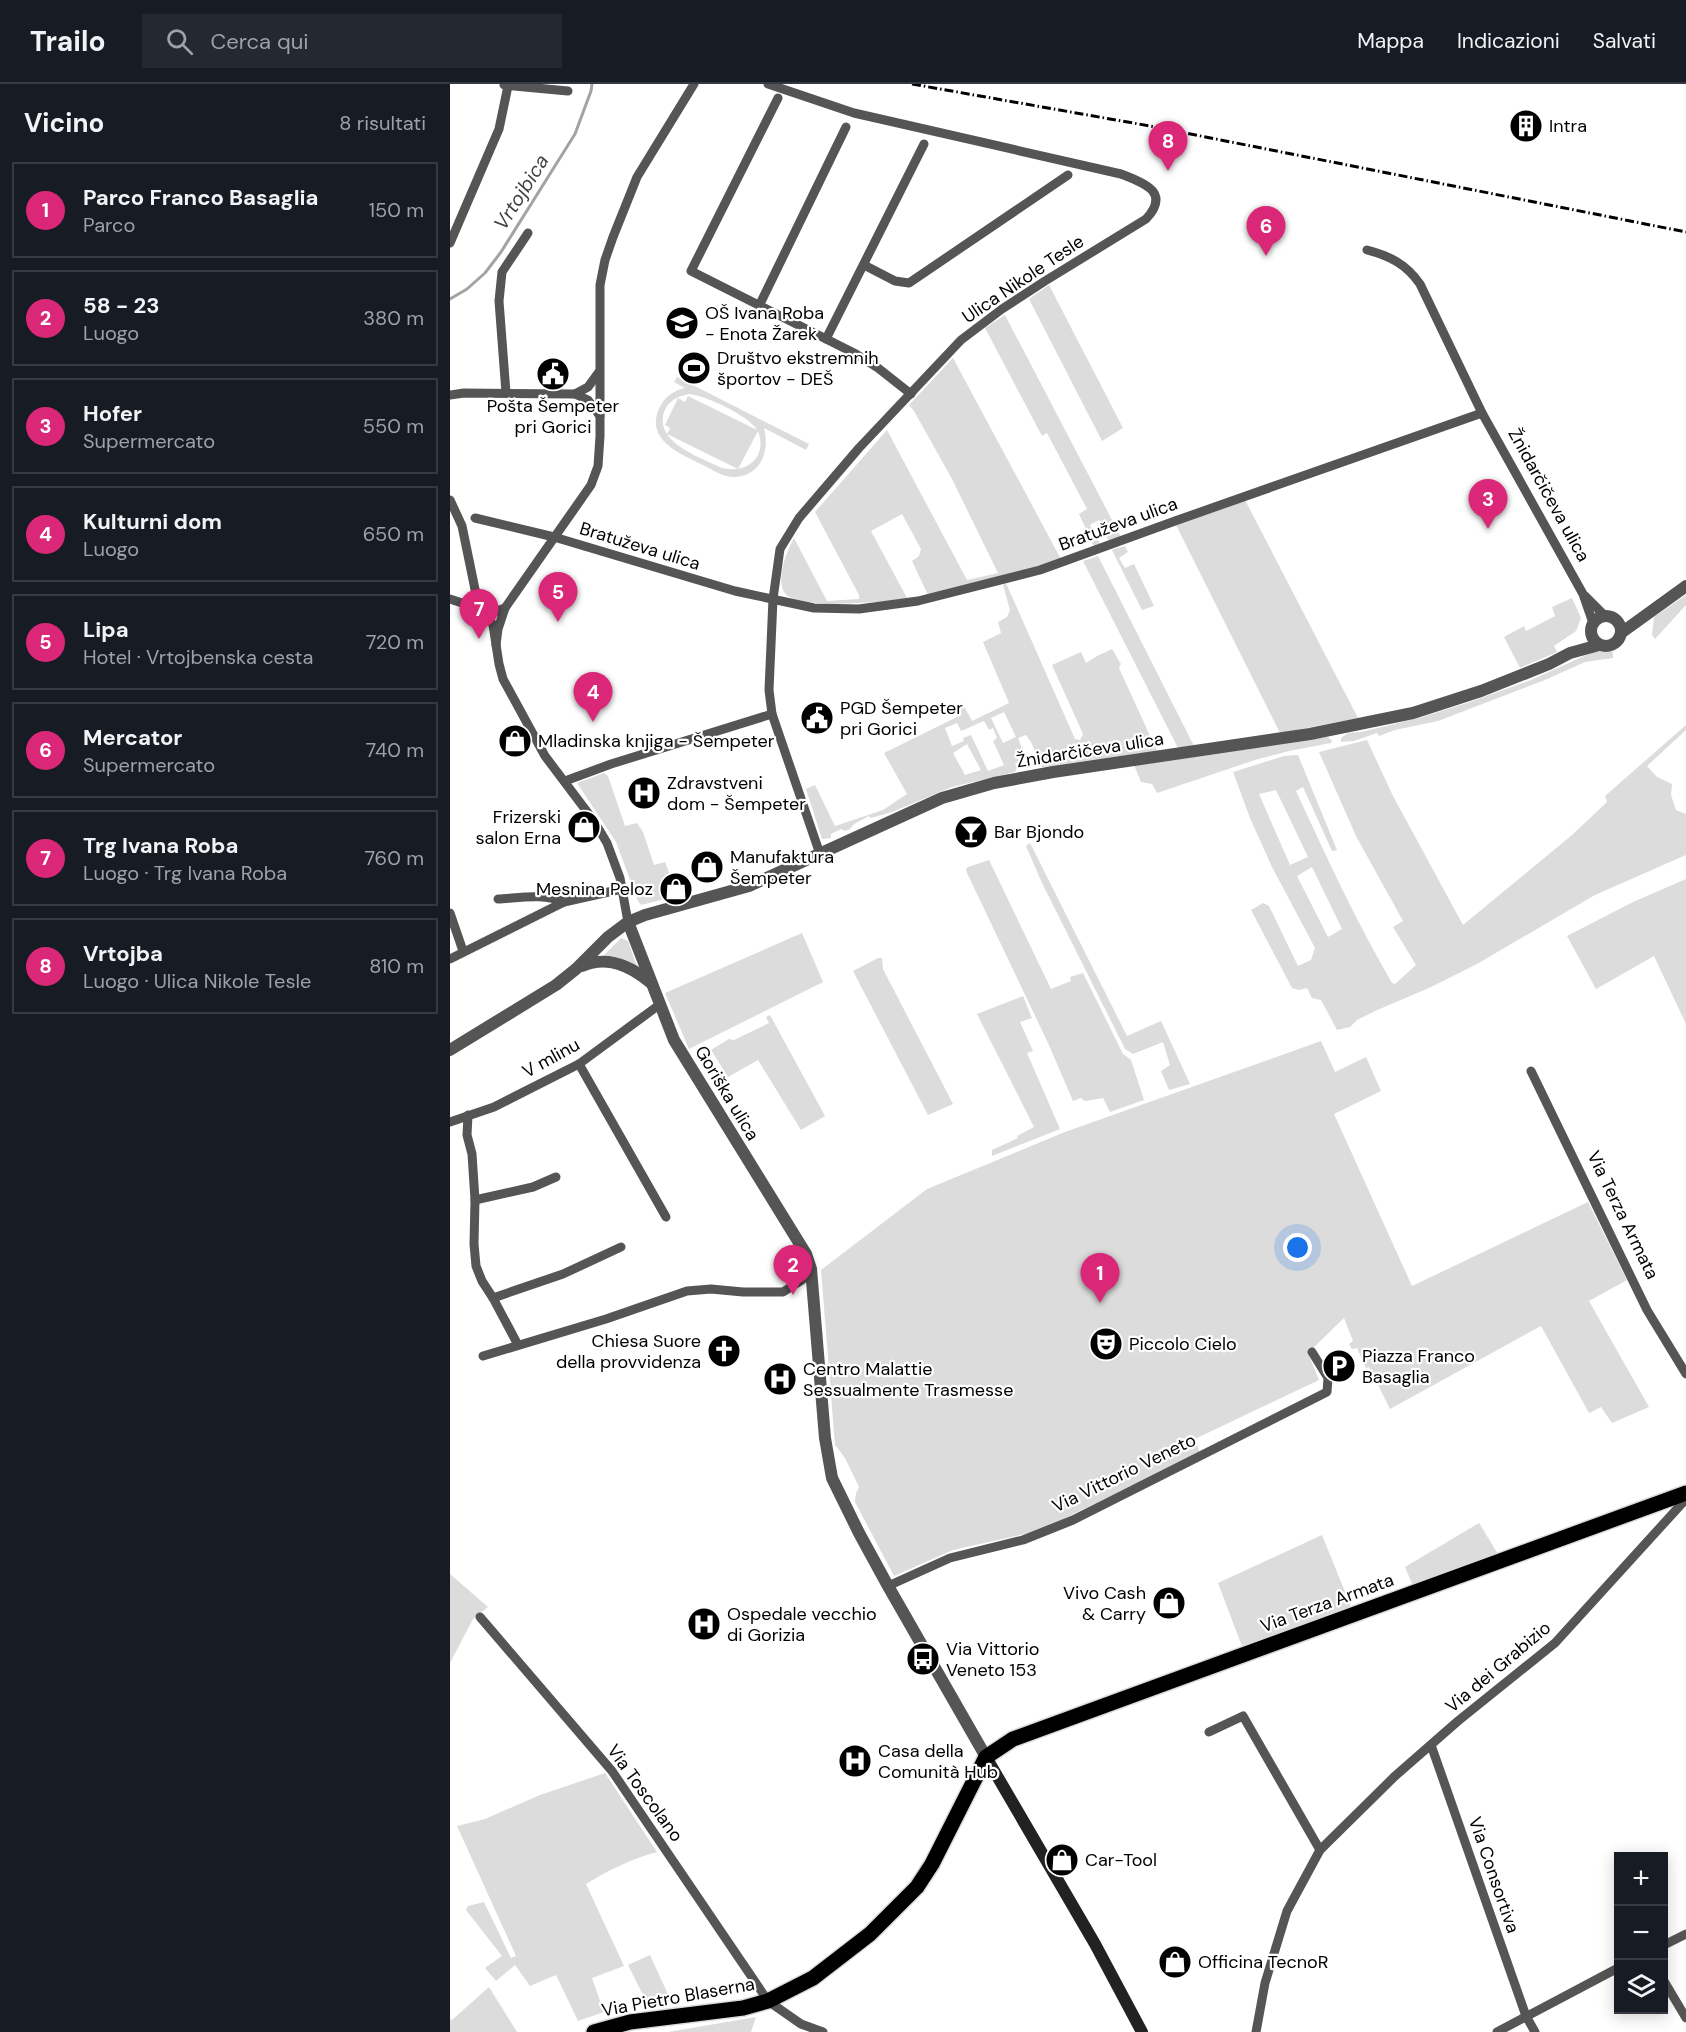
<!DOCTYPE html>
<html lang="it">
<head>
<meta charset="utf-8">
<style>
	:root { --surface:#171b24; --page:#242831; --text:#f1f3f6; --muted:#9ea1a6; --line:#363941; --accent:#db2777 }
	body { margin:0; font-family:"DM Sans",sans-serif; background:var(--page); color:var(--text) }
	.controls { position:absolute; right:18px; bottom:18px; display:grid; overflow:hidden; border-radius:0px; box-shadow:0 3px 15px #0003 }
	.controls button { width:54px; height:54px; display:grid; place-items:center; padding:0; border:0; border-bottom:2px solid var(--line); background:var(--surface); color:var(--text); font:30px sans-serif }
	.you { position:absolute; left:848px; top:1164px; width:21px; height:21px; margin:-15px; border:4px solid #fff; border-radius:50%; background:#1a73e8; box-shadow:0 0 0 9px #1a73e833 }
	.badge { display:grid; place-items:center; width:39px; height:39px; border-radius:50%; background:var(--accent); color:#fff; font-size:20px; font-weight:700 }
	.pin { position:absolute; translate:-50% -50px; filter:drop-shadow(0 2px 3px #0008) }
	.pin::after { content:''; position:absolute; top:32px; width:21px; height:18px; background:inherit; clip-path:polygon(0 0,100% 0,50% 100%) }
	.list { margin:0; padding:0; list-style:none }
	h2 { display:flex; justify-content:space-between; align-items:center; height:78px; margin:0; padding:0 24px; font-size:26px }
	h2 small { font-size:20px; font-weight:400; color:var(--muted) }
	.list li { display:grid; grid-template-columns:39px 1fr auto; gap:18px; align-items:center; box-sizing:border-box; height:96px; margin:0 12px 12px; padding:0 12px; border:2px solid var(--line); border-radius:0px }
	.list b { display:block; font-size:22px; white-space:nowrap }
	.list p { margin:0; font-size:20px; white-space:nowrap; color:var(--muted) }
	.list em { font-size:20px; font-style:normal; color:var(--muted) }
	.icon { flex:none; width:33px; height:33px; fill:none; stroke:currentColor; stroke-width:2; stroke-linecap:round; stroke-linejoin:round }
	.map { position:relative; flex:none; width:1236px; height:1948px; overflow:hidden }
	header { display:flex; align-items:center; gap:36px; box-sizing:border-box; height:84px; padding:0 30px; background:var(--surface); border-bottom:2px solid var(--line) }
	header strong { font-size:28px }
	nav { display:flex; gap:33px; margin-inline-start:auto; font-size:21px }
	.search { width:420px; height:54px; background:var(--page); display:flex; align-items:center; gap:15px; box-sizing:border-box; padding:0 21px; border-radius:0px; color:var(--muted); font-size:22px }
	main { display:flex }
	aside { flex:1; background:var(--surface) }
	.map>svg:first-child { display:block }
	.green { fill:#dcdcdc; fill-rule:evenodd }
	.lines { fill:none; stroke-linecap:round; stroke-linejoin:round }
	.stream { stroke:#a3a3a3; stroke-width:3 }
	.primary-casing { stroke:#dbdbdb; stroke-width:18 }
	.minor { stroke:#555; stroke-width:9 }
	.tertiary { stroke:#555; stroke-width:12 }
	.secondary { stroke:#222; stroke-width:12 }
	.primary { stroke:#000; stroke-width:15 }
	.rail { stroke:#000; stroke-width:3; stroke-dasharray:9 3 1.5 3; stroke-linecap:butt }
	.labels { text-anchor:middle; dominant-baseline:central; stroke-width:4.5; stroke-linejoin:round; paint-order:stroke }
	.poi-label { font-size:18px; fill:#000; stroke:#fff; text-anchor:start }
	.street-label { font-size:18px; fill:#000; stroke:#fff }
	.water-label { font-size:20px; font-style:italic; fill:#444; stroke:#fff }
</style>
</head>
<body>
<header>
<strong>Trailo</strong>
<div class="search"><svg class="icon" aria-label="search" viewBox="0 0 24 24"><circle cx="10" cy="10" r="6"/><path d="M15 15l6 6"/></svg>Cerca qui</div>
<nav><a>Mappa</a><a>Indicazioni</a><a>Salvati</a></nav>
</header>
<main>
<aside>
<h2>Vicino<small>8 risultati</small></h2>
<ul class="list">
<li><span class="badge">1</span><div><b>Parco Franco Basaglia</b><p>Parco</p></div><em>150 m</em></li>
<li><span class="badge">2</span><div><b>58 - 23</b><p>Luogo</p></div><em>380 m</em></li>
<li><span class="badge">3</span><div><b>Hofer</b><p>Supermercato</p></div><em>550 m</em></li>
<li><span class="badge">4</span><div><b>Kulturni dom</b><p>Luogo</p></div><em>650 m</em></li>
<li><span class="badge">5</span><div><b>Lipa</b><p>Hotel · Vrtojbenska cesta</p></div><em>720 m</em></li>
<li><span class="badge">6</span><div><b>Mercator</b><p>Supermercato</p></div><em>740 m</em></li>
<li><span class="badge">7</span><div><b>Trg Ivana Roba</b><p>Luogo · Trg Ivana Roba</p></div><em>760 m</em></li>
<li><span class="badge">8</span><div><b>Vrtojba</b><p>Luogo · Ulica Nikole Tesle</p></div><em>810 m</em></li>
</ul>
</aside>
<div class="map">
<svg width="1236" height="1948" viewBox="0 0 1236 1948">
	<rect width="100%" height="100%" fill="#fff"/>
	<g class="green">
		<path d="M599,201L673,344L652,357L579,215Z"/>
		<path d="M555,231L672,455L660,460L649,436L640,441L651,462L645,465L629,430L637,425L597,349L592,352L535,244Z"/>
		<path d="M503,274L612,477L478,511L462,477L469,472L471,465L452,430L421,447L457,514C437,518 345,527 334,508C326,493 337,467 344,454L377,517L409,515V511L365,428L437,346L517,496L548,489L502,395L464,327L459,321Z"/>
		<path d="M227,293L359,360L356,366L314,344C320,367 311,393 282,393C272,392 262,386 253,381C231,370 197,357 208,327C213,314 222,307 235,304L224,298ZM239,310C255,311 299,332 307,346L238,312L235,318L228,314L215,341L220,344L217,350L288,385L308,347C318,373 297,390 272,384C252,374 204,359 214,328C218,317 228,312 239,310Z"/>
		<path d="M795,416L908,634L830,649L726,441Z"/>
		<path d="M675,462L678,468L669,474L675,484L684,480L704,522L692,526L662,466Z"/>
		<path d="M648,472L744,662L728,664L633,477Z"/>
		<path d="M556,499L625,655L630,656L633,650L602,581L631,568L636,579L647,572L662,565L671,580L669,584L707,667L592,683L581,658L576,651L568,654L575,673L565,680L567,685L565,688L502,703L442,728L421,734L419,732L404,740L400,745L395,747L391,745L381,750V754L372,755L356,705L365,701L385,742L433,726L457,710L434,669L511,631L508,621L512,618L522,637L559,619L533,558L551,549L548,538L557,533L560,526L553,501ZM554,628L566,653L553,659L541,634ZM534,637L539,646L543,644L547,654L543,657L554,681L538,687L521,651L513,654L514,657L502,662L495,644L507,639L511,647ZM517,660L531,686L515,691L503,669Z"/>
		<path d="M1236,511V521L1205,555L1202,551L1204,533Z"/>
		<path d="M1122,514L1131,534L1126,547L1104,562L1107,568L1070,584L1054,553L1074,542L1076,547L1105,532L1102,523Z"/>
		<path d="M1153,567L1163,568V574L1135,578L1095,596L988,637L945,646L929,652L927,649L904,657L891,658V654L898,649L911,648L969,634L1020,618L1081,596L1143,568Z"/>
		<path d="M1236,641V646L1197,682L1207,693L1222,700L1221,711L1226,726L1236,730V771L1145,811L1027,880L979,904L925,927L907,936L900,943L887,946L871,916L862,914L857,904L849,906L842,904L801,826L813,819L819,822L848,882L861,876L865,864L822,783L800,734L783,688L834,672L848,671L887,766L882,767L853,703L846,707C876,772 906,837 942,899L945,900L966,881L943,843L953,837L906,752L869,668L917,656L943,712L1013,841L1122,751L1157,718L1155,712ZM826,706L858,773L840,781L809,710ZM862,783L892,845L878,853L847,792Z"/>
		<path d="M878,653L882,657L881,659L839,667L805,676L707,709L702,700L691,698L684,681Z"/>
		<path d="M154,689L158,692L175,742L187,739L193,748L204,781L215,778L220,791L212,796L219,814L191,821L188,817L166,758L127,699Z"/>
		<path d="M580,759L677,952L711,937L740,1000L719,1006L711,987L720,981L713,958L683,970L675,965L592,799L576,762Z"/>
		<path d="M539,776L601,905L621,897L620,893L633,889L673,970L681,976L694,1016L660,1028L653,1014L635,1017L631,1014L623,1017L598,959L517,789L516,785L518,783Z"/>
		<path d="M1236,795V940L1204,872L1146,905L1117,852L1183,818Z"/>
		<path d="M352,849L373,898L239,965L215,909Z"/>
		<path d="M171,854L178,857L187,883L150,875Z"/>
		<path d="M428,874H432L433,885L503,1020L478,1031L403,887Z"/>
		<path d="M573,912L582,934L570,938L583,967L577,969L610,1045L542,1072V1066L568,1054L567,1052L584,1043L527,930Z"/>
		<path d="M320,931L375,1032L351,1046L308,976L278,993L261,966L279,955L284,956L319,939L316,933Z"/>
		<path d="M871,957L885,988L916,973L931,1007L884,1030L962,1202L1138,1118L1177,1196L1139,1217L1199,1323L1162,1339L1151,1323L1139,1329L1091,1242L940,1325L919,1283L916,1284L907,1264L902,1265L899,1260L903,1257L894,1234L858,1269L869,1296L745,1355L750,1369L588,1447L503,1466L444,1492L405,1418L406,1409L409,1403L395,1374L385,1361L371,1186L477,1105L615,1048Z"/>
		<path d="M1029,1439L1048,1470L963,1502L955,1483Z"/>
		<path d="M872,1451L902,1525L793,1565L768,1499Z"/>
		<path d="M0,1490L38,1523L23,1535L0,1579Z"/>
		<path d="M155,1689L207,1768C181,1775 159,1786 136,1800L174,1882L142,1894L154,1928L128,1937L106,1891L80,1902L65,1881L46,1897L35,1884L52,1872L16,1826L18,1822L34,1818L61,1874L66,1872L7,1742L35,1735L90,1711Z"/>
		<path d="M200,1871L221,1917L199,1923L178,1881Z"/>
		<path d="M39,1903L67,1948H0V1935L2,1936Z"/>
		<path d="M306,1933L301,1948H218Z"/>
	</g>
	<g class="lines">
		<path class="stream" d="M0,215L17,205L35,189L51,168L125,50L141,7L142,0"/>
		<g class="primary-casing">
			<path id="primary" d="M144,1948L180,1938L293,1924L318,1917L363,1894L420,1850L467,1803L482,1780L536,1673L563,1655L1236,1409"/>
		</g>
		<g class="minor">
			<path d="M318,0L404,29L671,90C694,99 721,108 696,135L595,197L552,225L511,256L409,364L349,434L330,465L323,515L319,606L322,630L370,770"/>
			<path d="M54,1L118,7"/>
			<path d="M328,14L241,187L406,270L428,284L461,310"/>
			<path d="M0,159L49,45L58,2"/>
			<path d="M917,166C940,172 956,180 970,200L1032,329L1133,510L1143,539"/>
			<path d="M414,181L445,197L459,199L618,91"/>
			<path d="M309,222L396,43"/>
			<path d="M376,255L474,60"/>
			<path d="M56,309L49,217L52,188L78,149"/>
			<path d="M125,310L138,303L149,288"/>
			<path d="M0,311L14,309L125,310L138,316L150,332"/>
			<path d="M0,416L12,442L27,515L43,541L49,580L53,595L95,672L144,737L157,759L170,794L178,838"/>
			<path d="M25,434L104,453L285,507L364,524L409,525L468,517L590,486L725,437L1032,329"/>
			<path d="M1135,512L1155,532"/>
			<path d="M0,515L42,529L55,524"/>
			<path d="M46,561L48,545L55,524L141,401L148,382L150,352V201L155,176L163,153L187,93L244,0"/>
			<path d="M115,697L161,680L322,630"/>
			<path d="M48,815C69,814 94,809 114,818"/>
			<path d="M0,829L13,867"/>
			<path d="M0,875L114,818L172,805"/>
			<path d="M129,980L216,1133"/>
			<path d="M1081,987L1197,1226L1236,1290"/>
			<path d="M18,1031L17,1051L22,1070L25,1116L24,1160L26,1182L32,1197L43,1214L113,1190L171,1163"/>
			<path d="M0,1038L44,1023L129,980L209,921"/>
			<path d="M25,1116L83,1103L106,1093"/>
			<path d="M43,1214L68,1261"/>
			<path d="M33,1272L156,1235L237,1207L261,1205L293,1208H333L352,1196L361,1185"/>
			<path d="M438,1502L500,1474L573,1456L623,1436L877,1308L878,1294L862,1268"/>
			<path d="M30,1533L162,1687L318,1917L351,1940L373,1948"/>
			<path d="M759,1648L793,1632L870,1766"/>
			<path d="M981,1661L1076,1932L1085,1948"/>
			<path d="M1214,1861L1236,1850"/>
			<path d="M1214,1897L1236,1934"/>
			<path d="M806,1948L815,1899L837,1827L870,1766L944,1693L1008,1637L1105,1559L1236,1415"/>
			<path d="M1047,1948L1168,1884"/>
		</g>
		<g class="tertiary">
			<circle cx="1156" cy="547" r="15"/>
			<path d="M1171,549L1236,502"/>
			<path d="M178,838L224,956L356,1170L361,1185L375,1354L382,1394L409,1449L438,1502L536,1673"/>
			<path d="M132,882C158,871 181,882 201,899"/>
			<path d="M0,966L106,901L126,885L158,853L178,838L195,831L299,802L492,714L544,699L603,688L860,650L963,629L1031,607L1099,580L1120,569L1149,561"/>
		</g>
		<path class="secondary" d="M536,1673L645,1860L692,1948"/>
		<use href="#primary" class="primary"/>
		<path class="rail" d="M462,0L700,42L1236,148"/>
	</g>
	<defs>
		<g id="building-disc" transform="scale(1.725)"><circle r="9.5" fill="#000" stroke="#fff"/><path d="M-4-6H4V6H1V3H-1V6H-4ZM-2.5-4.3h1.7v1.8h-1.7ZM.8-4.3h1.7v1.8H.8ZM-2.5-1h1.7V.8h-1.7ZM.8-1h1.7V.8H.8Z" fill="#fff"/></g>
		<g id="school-disc" transform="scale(1.725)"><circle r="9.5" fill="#000" stroke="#fff"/><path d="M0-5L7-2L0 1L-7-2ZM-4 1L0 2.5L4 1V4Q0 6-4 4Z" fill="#fff"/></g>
		<g id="stadium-disc" transform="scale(1.725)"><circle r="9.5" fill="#000" stroke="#fff"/><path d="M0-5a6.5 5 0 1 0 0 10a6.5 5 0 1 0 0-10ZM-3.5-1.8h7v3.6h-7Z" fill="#fff"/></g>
		<g id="civic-disc" transform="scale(1.725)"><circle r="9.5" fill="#000" stroke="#fff"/><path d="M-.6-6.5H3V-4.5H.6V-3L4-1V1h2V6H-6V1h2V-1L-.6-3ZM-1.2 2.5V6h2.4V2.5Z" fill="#fff"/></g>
		<g id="shop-disc" transform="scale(1.725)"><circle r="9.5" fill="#000" stroke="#fff"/><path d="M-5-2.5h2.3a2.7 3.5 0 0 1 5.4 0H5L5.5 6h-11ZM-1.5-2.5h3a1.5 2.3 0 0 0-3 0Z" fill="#fff"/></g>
		<g id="hospital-disc" transform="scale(1.725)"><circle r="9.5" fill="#000" stroke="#fff"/><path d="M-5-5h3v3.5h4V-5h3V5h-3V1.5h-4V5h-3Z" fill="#fff"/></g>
		<g id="bar-disc" transform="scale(1.725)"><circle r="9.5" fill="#000" stroke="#fff"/><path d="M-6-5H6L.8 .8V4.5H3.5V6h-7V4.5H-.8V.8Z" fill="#fff"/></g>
		<g id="theatre-disc" transform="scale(1.725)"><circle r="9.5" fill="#000" stroke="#fff"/><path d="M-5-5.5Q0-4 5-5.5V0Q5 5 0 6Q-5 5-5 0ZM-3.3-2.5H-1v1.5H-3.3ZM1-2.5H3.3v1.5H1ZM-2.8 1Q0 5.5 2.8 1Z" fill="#fff"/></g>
		<g id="church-disc" transform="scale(1.725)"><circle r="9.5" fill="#000" stroke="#fff"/><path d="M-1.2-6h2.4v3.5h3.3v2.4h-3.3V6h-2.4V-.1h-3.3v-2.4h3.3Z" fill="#fff"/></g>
		<g id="parking-disc" transform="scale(1.725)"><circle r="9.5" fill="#000" stroke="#fff"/><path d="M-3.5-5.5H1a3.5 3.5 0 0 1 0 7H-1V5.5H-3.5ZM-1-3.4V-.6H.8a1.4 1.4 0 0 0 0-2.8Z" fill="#fff"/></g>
		<g id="bus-disc" transform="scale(1.725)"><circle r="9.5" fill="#000" stroke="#fff"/><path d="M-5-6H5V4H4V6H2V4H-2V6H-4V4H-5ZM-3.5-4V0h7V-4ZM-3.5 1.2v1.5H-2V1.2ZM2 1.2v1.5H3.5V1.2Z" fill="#fff"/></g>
	</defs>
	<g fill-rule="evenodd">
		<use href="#building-disc" x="1076" y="42"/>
		<use href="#school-disc" x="232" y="239"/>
		<use href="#stadium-disc" x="244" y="284"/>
		<use href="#civic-disc" x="103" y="290"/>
		<use href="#civic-disc" x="367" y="634"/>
		<use href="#shop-disc" x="65" y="657"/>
		<use href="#hospital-disc" x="194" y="709"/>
		<use href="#shop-disc" x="134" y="743"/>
		<use href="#bar-disc" x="521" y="748"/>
		<use href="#shop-disc" x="257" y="783"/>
		<use href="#shop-disc" x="226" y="805"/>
		<use href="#theatre-disc" x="656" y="1260"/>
		<use href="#church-disc" x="274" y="1267"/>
		<use href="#parking-disc" x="889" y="1282"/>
		<use href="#hospital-disc" x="330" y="1295"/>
		<use href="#shop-disc" x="719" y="1519"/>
		<use href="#hospital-disc" x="254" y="1540"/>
		<use href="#bus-disc" x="473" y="1575"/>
		<use href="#hospital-disc" x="405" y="1677"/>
		<use href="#shop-disc" x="612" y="1776"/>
		<use href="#shop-disc" x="725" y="1878"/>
	</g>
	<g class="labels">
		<g class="poi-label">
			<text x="1099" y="42">Intra</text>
			<text x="255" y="229">OŠ Ivana Roba<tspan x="255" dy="21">- Enota Žarek</tspan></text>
			<text x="267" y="274">Društvo ekstremnih<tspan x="267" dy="21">športov - DEŠ</tspan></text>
			<text x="103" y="322" text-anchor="middle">Pošta Šempeter<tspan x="103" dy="21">pri Gorici</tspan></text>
			<text x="390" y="624">PGD Šempeter<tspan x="390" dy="21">pri Gorici</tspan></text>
			<text x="88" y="657">Mladinska knjiga - Šempeter</text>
			<text x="217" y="699">Zdravstveni<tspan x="217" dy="21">dom - Šempeter</tspan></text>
			<text x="111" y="733" text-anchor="end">Frizerski<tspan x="111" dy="21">salon Erna</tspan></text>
			<text x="544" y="748">Bar Bjondo</text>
			<text x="280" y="773">Manufaktura<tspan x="280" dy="21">Šempeter</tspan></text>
			<text x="203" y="805" text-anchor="end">Mesnina Peloz</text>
			<text x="251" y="1257" text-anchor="end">Chiesa Suore<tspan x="251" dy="21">della provvidenza</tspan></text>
			<text x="679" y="1260">Piccolo Cielo</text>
			<text x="912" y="1272">Piazza Franco<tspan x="912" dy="21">Basaglia</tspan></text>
			<text x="353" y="1285">Centro Malattie<tspan x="353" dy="21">Sessualmente Trasmesse</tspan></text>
			<text x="696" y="1509" text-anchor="end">Vivo Cash<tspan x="696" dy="21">&amp; Carry</tspan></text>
			<text x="277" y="1530">Ospedale vecchio<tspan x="277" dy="21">di Gorizia</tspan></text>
			<text x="496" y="1565">Via Vittorio<tspan x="496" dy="21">Veneto 153</tspan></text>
			<text x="428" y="1667">Casa della<tspan x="428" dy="21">Comunità Hub</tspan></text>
			<text x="635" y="1776">Car-Tool</text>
			<text x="748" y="1878">Officina TecnoR</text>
		</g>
		<g class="street-label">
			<text transform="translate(573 195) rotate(-34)">Ulica Nikole Tesle</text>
			<text transform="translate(1099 411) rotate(61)">Žnidarčičeva ulica</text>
			<text transform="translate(668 440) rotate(-20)">Bratuževa ulica</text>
			<text transform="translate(190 462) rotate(17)">Bratuževa ulica</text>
			<text transform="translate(640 666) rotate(-9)">Žnidarčičeva ulica</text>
			<text transform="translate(101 974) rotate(-29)">V mlinu</text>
			<text transform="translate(277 1009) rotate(59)">Goriška ulica</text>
			<text transform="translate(1173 1131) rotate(64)">Via Terza Armata</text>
			<text transform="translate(674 1389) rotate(-26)">Via Vittorio Veneto</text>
			<text transform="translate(877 1519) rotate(-20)">Via Terza Armata</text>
			<text transform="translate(1048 1583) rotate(-40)">Via dei Grabizio</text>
			<text transform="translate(195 1709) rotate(54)">Via Toscolano</text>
			<text transform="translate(1044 1791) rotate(71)">Via Consortiva</text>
			<text transform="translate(228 1913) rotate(-10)">Via Pietro Blaserna</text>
		</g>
		<g class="water-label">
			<text transform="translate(71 108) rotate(-58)">Vrtojbica</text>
		</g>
	</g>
</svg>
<div class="controls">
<button>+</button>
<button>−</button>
<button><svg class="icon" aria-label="layers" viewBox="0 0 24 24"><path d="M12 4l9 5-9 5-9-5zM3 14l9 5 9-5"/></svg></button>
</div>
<div class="you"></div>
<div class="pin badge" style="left:650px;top:1219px">1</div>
<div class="pin badge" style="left:343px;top:1211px">2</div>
<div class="pin badge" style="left:1038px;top:445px">3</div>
<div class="pin badge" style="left:143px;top:638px">4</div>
<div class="pin badge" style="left:108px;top:538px">5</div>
<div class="pin badge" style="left:816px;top:172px">6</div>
<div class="pin badge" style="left:29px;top:555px">7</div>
<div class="pin badge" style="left:718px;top:87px">8</div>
</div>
</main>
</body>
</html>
